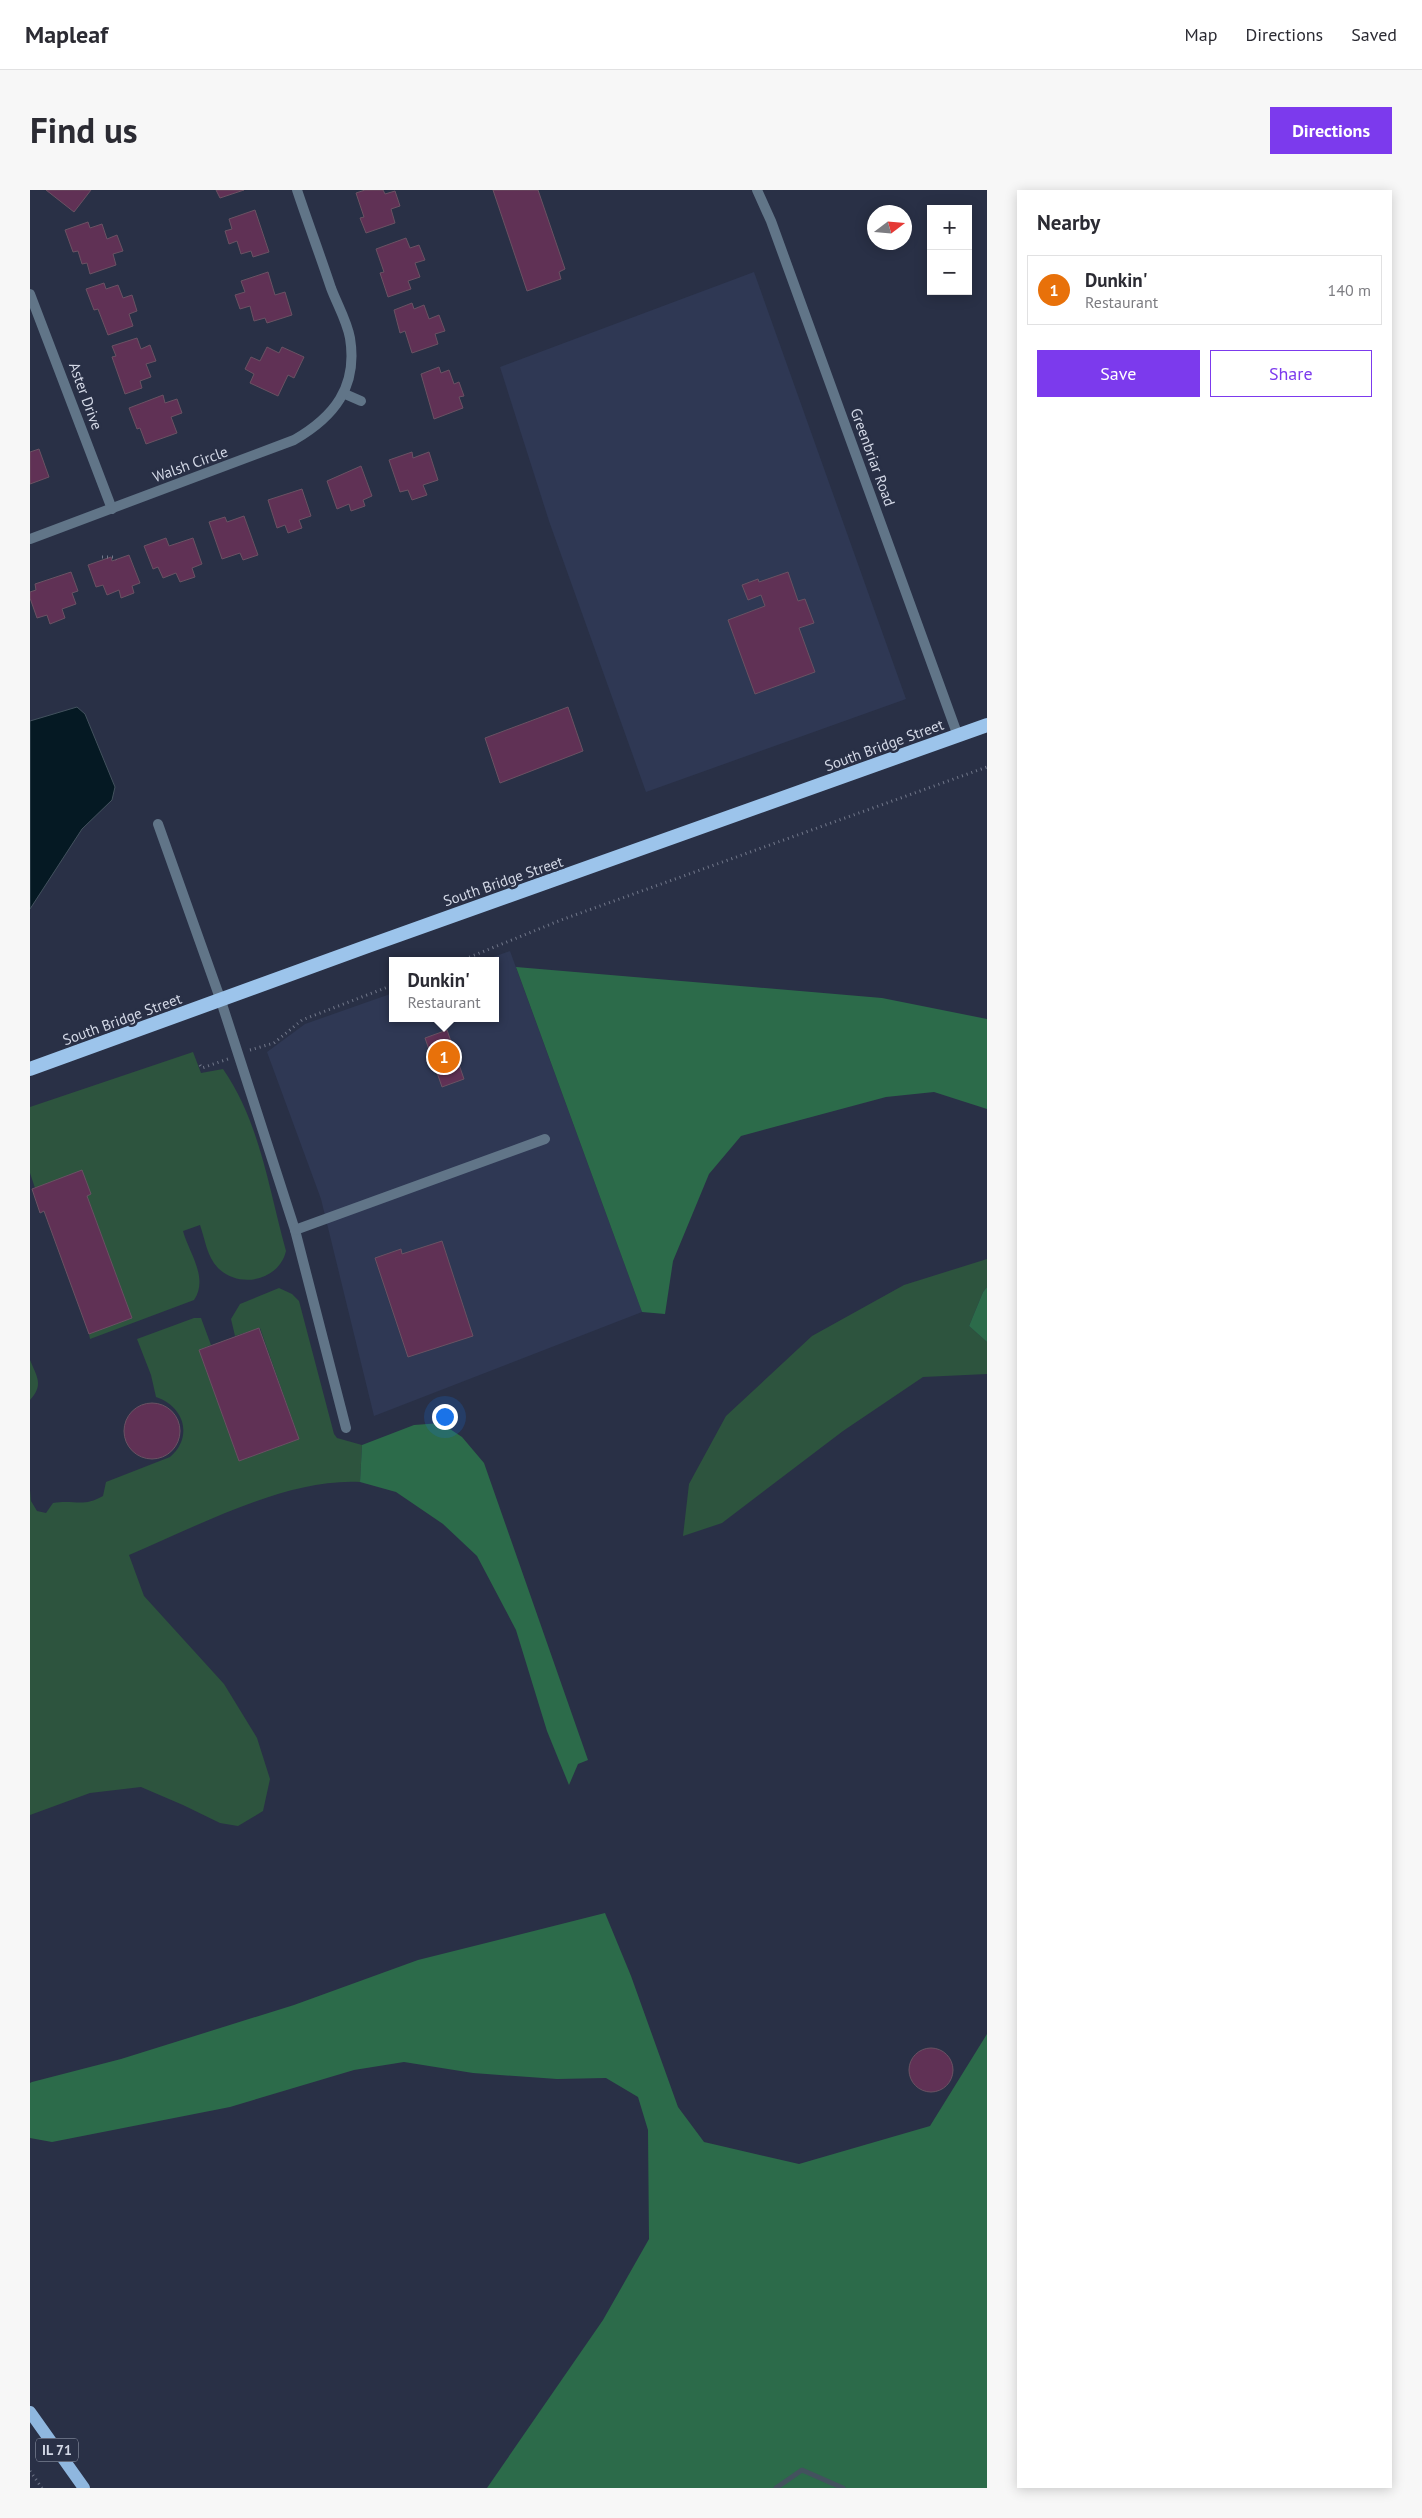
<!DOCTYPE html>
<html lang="en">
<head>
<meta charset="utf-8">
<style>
	:root { --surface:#fff; --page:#f7f7f7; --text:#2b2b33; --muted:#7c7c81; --line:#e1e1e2; --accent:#7c3aed }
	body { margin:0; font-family:"PT Sans",sans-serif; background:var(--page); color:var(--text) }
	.controls { position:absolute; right:15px; top:15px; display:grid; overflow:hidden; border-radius:0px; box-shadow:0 2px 12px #0003 }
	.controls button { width:45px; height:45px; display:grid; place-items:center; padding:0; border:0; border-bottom:1px solid var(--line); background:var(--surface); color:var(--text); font:25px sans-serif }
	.compass { position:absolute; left:837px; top:15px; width:45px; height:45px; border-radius:50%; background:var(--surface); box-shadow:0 2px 12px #0003; rotate:74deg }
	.you { position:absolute; left:414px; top:1226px; width:18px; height:18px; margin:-12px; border:4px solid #fff; border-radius:50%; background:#1a73e8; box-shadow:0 0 0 8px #1a73e833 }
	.badge { display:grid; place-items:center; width:32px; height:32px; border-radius:50%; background:var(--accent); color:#fff; font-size:16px; font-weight:700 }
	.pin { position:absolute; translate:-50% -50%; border:2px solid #fff; box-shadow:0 1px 5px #0006 }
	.popup { position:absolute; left:359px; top:767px; width:110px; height:65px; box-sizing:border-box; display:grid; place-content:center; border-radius:0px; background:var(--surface); filter:drop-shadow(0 1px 4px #0005); font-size:16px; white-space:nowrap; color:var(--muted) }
	.popup b { font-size:19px; color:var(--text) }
	.popup::after { content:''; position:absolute; left:50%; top:100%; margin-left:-10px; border:10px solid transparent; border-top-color:var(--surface) }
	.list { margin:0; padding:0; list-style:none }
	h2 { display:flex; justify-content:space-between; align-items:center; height:65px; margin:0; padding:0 20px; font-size:21px }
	h2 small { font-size:16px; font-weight:400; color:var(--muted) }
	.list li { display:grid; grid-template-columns:32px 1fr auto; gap:15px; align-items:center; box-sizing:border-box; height:70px; margin:0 10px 10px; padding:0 10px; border:1px solid var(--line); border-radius:0px }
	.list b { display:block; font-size:19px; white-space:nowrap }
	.list p { margin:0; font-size:16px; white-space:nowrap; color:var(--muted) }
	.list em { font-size:16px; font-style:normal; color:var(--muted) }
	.actions { display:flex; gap:10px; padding:15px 20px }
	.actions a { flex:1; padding:11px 0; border:1px solid var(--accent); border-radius:0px; text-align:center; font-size:18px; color:var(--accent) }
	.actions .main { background:var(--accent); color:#fff }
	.map { position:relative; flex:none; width:957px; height:2298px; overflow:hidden; border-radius:0px }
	header { display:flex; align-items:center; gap:30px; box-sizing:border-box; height:70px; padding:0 25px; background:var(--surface); border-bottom:1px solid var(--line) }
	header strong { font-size:24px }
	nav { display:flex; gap:28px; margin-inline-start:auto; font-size:18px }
	.intro { display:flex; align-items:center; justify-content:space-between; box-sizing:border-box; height:120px; padding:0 30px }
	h1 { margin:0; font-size:35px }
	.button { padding:12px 22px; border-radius:0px; background:var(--accent); color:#fff; font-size:18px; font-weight:700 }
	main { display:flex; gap:30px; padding:0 30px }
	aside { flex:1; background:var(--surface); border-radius:0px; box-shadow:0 2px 12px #0003 }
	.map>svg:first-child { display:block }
	.built { fill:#2f3854 }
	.green { fill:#2d543e }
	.forest { fill:#2c6b4a }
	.water { fill:#051923; stroke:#43525e }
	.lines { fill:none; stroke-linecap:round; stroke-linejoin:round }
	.stream { stroke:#43525e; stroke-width:5 }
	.building { fill:#603155; stroke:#6a5263 }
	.path { stroke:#72788b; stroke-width:3; stroke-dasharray:1 4; stroke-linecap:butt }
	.minor { stroke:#617588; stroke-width:10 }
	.primary { stroke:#8fb7df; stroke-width:12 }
	.trunk { stroke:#9cc4eb; stroke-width:14 }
	.labels { text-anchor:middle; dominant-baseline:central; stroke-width:5; stroke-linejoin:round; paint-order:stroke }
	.shield { fill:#293046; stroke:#a0a6b6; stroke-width:1 }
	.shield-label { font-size:14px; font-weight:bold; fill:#d3d8e6 }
	.street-label { font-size:15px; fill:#d3d8e6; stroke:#293046 }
</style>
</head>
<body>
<header>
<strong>Mapleaf</strong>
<nav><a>Map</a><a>Directions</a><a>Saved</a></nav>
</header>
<div class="intro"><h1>Find us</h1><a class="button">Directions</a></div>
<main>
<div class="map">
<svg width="957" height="2298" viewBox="0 0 957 2298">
	<rect width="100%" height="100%" fill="#293046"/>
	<g class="built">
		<path d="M724,82L876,509L616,602L519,331L470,177Z"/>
		<path d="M480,761L612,1122L344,1226L291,1009L237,862L275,834L363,803V828H465V771H452Z"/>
	</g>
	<g class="green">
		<path d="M163,862L171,883L193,879C230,932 239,1000 256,1061C249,1091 209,1099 188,1078C177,1067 175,1049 170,1035L153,1041C159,1063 179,1088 164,1110L60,1149L59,1144L102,1128L57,1006L61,1004L52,981L5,998L0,983V917Z"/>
		<path d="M957,1069V1097L953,1102L939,1136L957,1152V1184L893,1187L813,1241L692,1333L653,1346L659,1294L696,1226L782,1146L874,1095Z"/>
		<path d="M249,1098L262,1104L269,1111L304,1244L307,1248L332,1255L330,1292C256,1288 168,1336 99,1365L114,1406L194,1494L227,1548L240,1589L233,1621L208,1636L190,1633L153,1615L111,1597L60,1603L0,1625V1300L1,1311L7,1321L16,1323L23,1313C45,1309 52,1318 73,1306L76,1292L140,1267C163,1247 155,1217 126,1207L121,1185L107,1149L164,1128H171L181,1155L169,1160L209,1271L269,1249L230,1138L205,1146L201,1129L210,1114Z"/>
		<path d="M0,1170C7,1187 14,1195 0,1210Z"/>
	</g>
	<g class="forest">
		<path d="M486,777L852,808L957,829V919L904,902L856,907L711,946L679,984L643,1071L635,1124L612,1122Z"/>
		<path d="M957,1097V1152L939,1136L953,1102Z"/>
		<path d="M411,1233L432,1247L454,1273L558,1570L548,1574L539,1595L517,1541L486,1440L447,1366L413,1334L366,1302L330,1292L332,1255L384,1235Z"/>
		<path d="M575,1723L601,1786L648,1917L674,1952L769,1974L900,1936L957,1844V2298H457L573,2130L619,2049L618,1940L608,1907L576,1888L527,1889L443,1883L374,1872L324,1880L200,1917L22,1952L0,1948V1893L2,1892L91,1869L264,1815L388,1770Z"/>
	</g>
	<path class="water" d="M47,517L55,524L85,597L82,610L52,639L0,719V531Z"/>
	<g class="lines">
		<path class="stream" d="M746,2298L772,2280L813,2298"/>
	</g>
	<g class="building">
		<path d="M16,0H61L44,22Z"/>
		<path d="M186,0H214L190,8Z"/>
		<path d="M335,0H353L355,4L365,1L370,16L361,19L365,33L336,43L330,28L334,27L326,3Z"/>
		<path d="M463,0H508L535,79L529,82L531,89L497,101Z"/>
		<path d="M225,20L239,62L223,67L221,61L211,64L207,51L199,54L195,41L202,39L199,29Z"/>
		<path d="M58,32L60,38L72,34L77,49L87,45L93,61L83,64L86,75L60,84L57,73L52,74L48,61L43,62L35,40Z"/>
		<path d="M376,48L380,58L389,55L395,70L385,73L390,87L378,91L381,99L358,107L350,83L354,82L346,59Z"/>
		<path d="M238,82L245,105L255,102L262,125L237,133L235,128L224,131L220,116L210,119L205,105L215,102L211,91Z"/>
		<path d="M74,93L76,99L88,95L93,108L102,105L107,121L99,124L103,136L78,145L68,119L64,120L56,99Z"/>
		<path d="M382,113L384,119L394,115L399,129L409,125L415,141L405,144L408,154L382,163L375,141L370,143L364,120Z"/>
		<path d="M107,148L111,159L120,155L126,171L116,174L121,187L110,191L112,198L95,204L82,167L86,166L82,156Z"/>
		<path d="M237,157L249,163L252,157L274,167L264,188L258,185L248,206L220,193L224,184L215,179L221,167L230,171Z"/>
		<path d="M409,177L411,183L419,180L424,194L429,192L434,206L429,207L433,218L404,229L391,184Z"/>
		<path d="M133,205L135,213L147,209L152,223L141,227L147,243L116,254L110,238L107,239L99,218Z"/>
		<path d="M9,259L19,287L0,294V262Z"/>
		<path d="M382,262L383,268L399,262L408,290L393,295L397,305L382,310L378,300L370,302L359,270Z"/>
		<path d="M331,276L342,306L333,310L335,316L321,321L319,314L307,319L297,291Z"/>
		<path d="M272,299L281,326L269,330L272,338L258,343L255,335L247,338L238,310Z"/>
		<path d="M214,326L228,365L213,370L210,363L192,369L179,332L195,327L197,332Z"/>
		<path d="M136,348L139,356L163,348L172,374L162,378L165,387L150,392L146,383L133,388L128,377L123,379L114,356Z"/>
		<path d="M99,365L110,393L102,396L104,403L91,408L89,400L77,405L73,395L66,397L58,375L81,367L82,371Z"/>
		<path d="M41,382L48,401L42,403L46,414L32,419L35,428L20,434L17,425L7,428L0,408V402L6,400L5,394Z"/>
		<path d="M758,382L768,411L775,409L784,433L769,438L785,482L725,504L698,430L735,416L731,405L718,410L712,395L728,389L729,392Z"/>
		<path d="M538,517L553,561L470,593L455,548Z"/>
		<path d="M417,840L434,889L412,897L395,848Z"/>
		<path d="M52,980L61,1004L57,1006L102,1128L59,1144L14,1021L10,1023L2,999Z"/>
		<path d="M412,1051L443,1146L378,1167L345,1068L371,1059L372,1064Z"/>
		<path d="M229,1138L269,1249L209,1271L169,1160Z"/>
		<circle cx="122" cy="1241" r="28"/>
		<circle cx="901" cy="1880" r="22"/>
	</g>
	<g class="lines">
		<g class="path">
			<path d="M72,367H83L86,370"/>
			<path d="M430,771L531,730L957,577"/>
			<path d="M220,860L244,853L272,830L363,795"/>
			<path d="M170,875L172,878L198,869"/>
			<path d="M0,2281L12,2298"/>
		</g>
		<g class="minor">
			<path d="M727,0L741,31L928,546"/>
			<path d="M0,104L82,319"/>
			<path d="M315,204L331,211"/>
			<path d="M0,349L264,250C304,227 328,197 320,148C317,131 307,114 301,98C290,65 278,33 267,0"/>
			<path d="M128,634L191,811L265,1040L316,1238"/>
			<path d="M265,1040L515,949"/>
		</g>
		<path class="primary" d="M0,2222L54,2298"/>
		<path class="trunk" d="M0,879L338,756L957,535"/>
	</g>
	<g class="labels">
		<rect class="shield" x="6" y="2248.5" width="42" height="23" rx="4"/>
		<g class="shield-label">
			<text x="27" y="2260">IL 71</text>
		</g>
		<g class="street-label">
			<text transform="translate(56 206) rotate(70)">Aster Drive</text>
			<text transform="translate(843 267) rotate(70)">Greenbriar Road</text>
			<text transform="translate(160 274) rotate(-20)">Walsh Circle</text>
			<text transform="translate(854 555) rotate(-20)">South Bridge Street</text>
			<text transform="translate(473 691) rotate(-19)">South Bridge Street</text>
			<text transform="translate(92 829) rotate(-20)">South Bridge Street</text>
		</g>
	</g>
</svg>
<div class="controls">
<button>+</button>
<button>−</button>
</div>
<svg class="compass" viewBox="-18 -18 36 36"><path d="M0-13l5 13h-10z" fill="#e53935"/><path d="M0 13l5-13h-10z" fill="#7c7c81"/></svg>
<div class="you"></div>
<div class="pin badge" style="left:414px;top:867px;background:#e8710a">1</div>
<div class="popup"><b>Dunkin'</b>Restaurant</div>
</div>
<aside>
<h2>Nearby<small></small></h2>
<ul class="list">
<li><span class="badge" style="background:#e8710a">1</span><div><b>Dunkin'</b><p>Restaurant</p></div><em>140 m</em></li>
</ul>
<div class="actions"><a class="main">Save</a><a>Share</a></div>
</aside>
</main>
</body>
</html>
